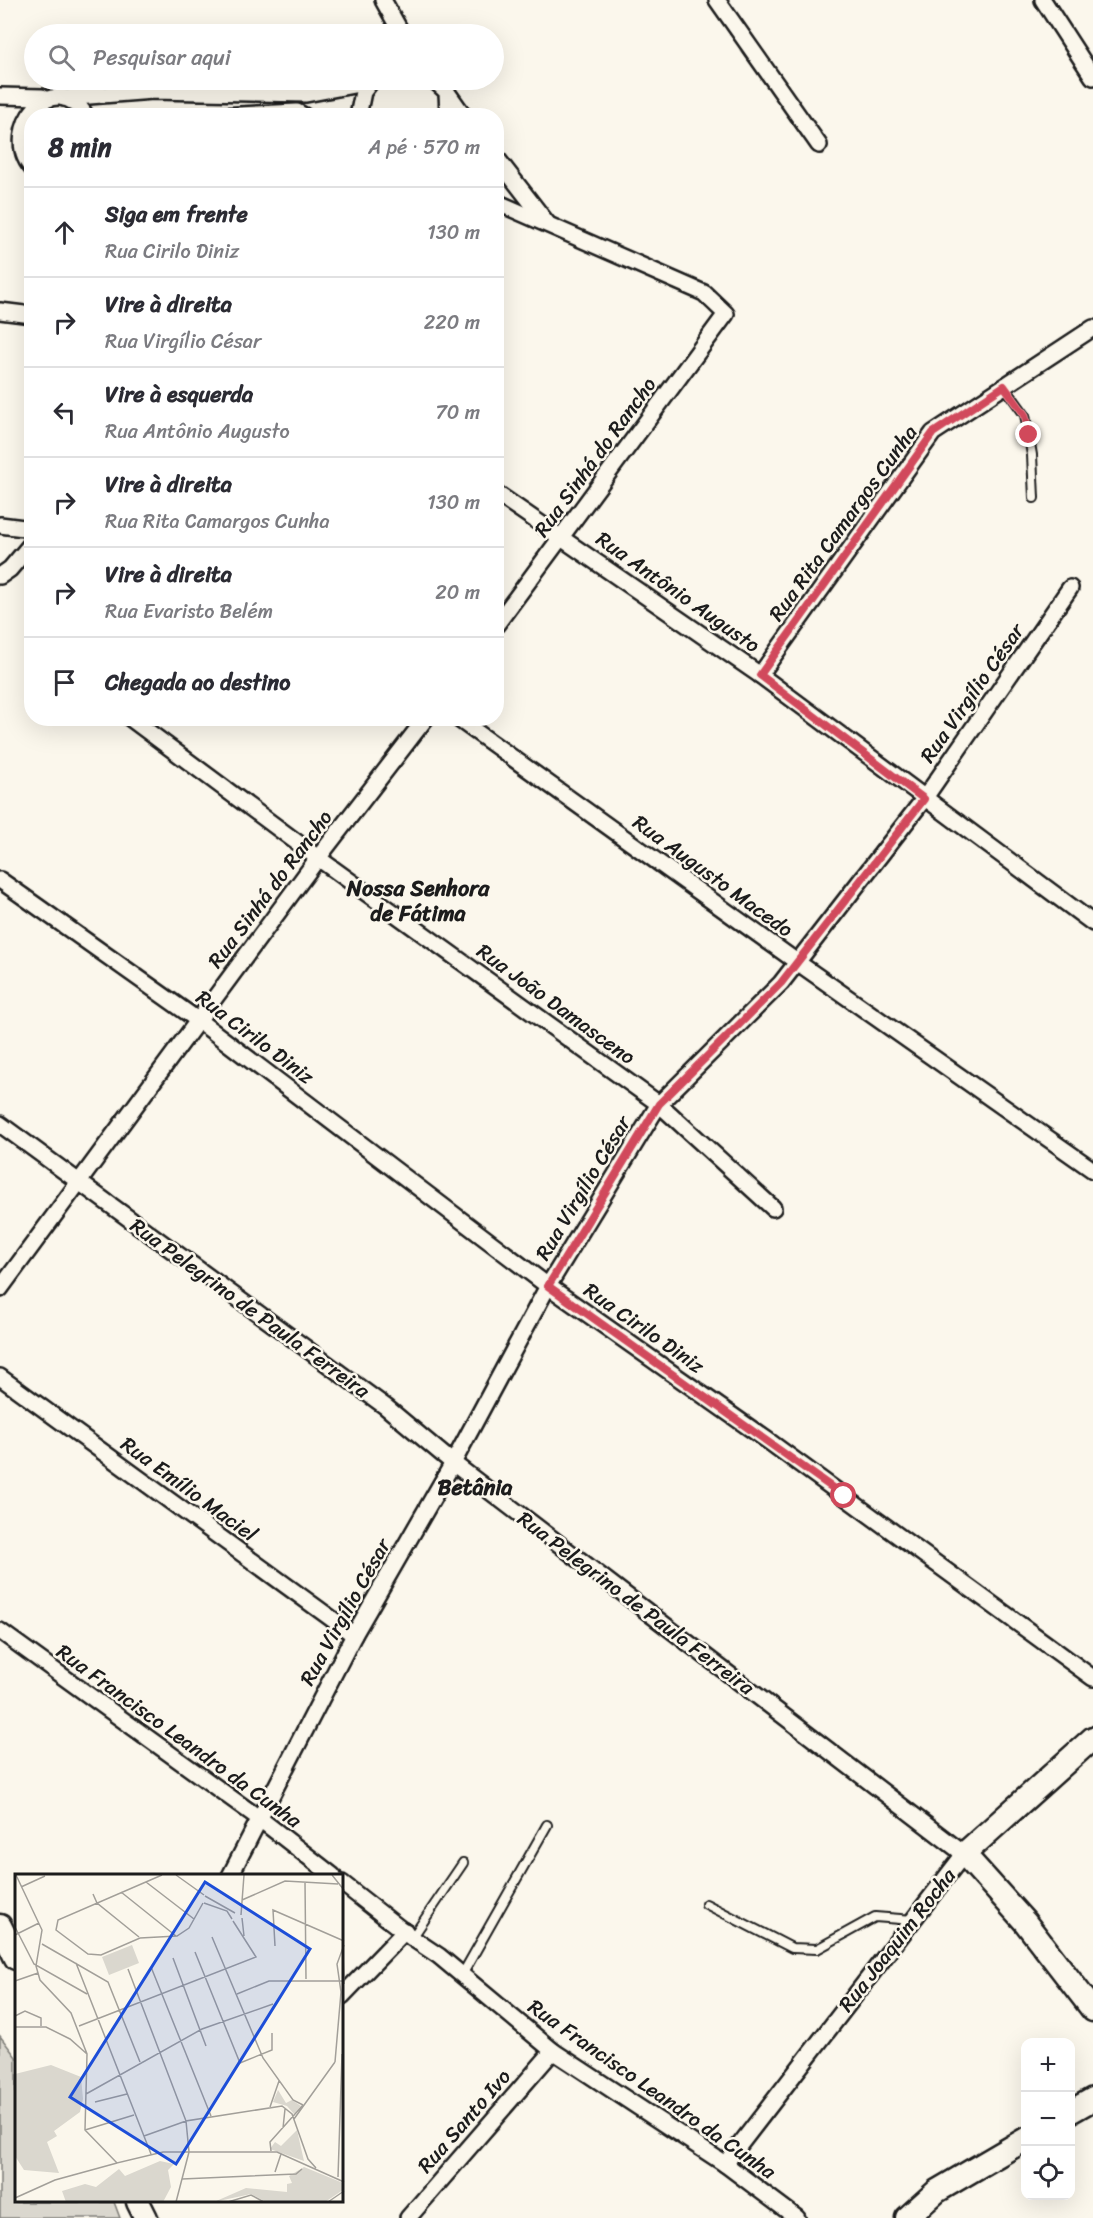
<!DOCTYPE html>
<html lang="pt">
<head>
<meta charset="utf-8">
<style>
	:root { --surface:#fff; --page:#f7f7f7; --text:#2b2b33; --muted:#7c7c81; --line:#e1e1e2 }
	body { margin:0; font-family:Sriracha,sans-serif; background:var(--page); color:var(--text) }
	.controls { position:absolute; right:18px; bottom:18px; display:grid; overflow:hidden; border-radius:12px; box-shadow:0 6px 24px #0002 }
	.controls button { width:54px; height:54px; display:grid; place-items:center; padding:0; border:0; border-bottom:2px solid var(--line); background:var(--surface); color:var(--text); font:30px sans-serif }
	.stop { position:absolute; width:18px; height:18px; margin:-14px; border:4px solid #d1495b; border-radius:50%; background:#fff }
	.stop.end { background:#d1495b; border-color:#fff; box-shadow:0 2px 6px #0008 }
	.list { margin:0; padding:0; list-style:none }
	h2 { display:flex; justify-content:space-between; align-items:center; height:78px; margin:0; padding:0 24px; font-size:26px }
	h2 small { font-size:20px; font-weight:400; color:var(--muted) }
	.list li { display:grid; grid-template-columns:39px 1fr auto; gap:18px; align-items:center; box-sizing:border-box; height:90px; padding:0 24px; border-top:2px solid var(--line) }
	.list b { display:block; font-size:22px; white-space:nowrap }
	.list p { margin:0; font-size:20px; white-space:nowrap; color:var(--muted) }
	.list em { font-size:20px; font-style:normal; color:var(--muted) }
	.icon { flex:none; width:33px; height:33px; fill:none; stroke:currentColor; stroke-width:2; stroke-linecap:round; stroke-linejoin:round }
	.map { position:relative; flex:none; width:1093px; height:2218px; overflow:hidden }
	.search { position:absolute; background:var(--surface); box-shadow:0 6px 24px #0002; left:24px; top:24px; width:480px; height:66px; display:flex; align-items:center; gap:15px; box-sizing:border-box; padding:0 21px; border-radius:33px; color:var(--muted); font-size:22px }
	.panel { position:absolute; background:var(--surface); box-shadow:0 6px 24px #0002; left:24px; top:108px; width:480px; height:618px; border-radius:24px }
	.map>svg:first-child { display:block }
	.green { fill:#dad7ce; stroke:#7b7a75; stroke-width:1.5 }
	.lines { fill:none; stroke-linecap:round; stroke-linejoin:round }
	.service-casing { stroke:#1c1c1c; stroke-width:12 }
	.minor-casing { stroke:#1c1c1c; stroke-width:20 }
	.secondary-casing { stroke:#1c1c1c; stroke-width:27 }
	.service { stroke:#fbf7ec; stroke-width:8 }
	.minor { stroke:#fbf7ec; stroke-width:15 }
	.secondary { stroke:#fbf7ec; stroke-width:22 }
	.route { stroke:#d1495b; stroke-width:8 }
	.labels { text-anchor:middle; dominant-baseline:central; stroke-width:5; stroke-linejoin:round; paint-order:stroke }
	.street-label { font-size:21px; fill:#1c1c1c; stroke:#fbf7ec }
	.neighbourhood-label { font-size:22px; font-weight:bold; fill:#1c1c1c; stroke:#fbf7ec }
	.inset-road { fill:none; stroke:#a29f99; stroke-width:1.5 }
	.view { fill:#1d4ed8; fill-opacity:0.15; stroke:#1d4ed8; stroke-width:3 }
	.inset-edge { fill:none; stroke:#1c1c1c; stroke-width:3 }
</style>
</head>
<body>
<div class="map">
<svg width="1093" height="2218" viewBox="0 0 1093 2218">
	<rect width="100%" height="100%" fill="#fbf7ec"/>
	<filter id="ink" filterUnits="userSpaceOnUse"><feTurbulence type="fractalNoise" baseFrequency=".0167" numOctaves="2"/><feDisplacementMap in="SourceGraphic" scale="12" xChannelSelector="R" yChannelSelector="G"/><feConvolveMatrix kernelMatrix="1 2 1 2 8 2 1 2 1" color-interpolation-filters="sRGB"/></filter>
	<g filter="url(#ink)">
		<path class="green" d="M0,2036L16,2057V2202H114L120,2218H0Z"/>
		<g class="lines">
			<g class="service-casing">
				<g id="service">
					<path d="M1004,386L1025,415L1032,455L1034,498"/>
					<path d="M706,1904L792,1948L817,1949L875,1917L913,1920"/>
					<path d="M412,1938L463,1863"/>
					<path d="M462,1975L547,1825"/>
				</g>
			</g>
			<g class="minor-casing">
				<g id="minor">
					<path d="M383,0L402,34"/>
					<path d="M717,0L819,145"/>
					<path d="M1043,0L1093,77"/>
					<path d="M434,80L447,92L448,116"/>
					<path d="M447,92L464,116"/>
					<path d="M0,96L42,97"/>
					<path d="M64,98L153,91L306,94L370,82"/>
					<path d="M220,116L297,112L304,116"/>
					<path d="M358,116L363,92L372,80"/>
					<path d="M496,157L547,223"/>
					<path d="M32,168C0,131 54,64 86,116"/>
					<path d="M496,202L704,293L726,314L496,625"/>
					<path d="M0,311L32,315"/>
					<path d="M496,493L760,675L1093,923"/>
					<path d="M0,525L32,529"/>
					<path d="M0,576L10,569L32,543"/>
					<path d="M760,675L933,433L1093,328"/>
					<path d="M130,718L318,858L659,1104L773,1208"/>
					<path d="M457,718L797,962L1093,1170"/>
					<path d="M0,880L199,1021L548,1286L767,1440L1093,1678"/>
					<path d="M0,1124L386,1407L453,1463L964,1854L725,2164"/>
					<path d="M0,1289L318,858L426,718"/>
					<path d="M0,1377L354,1635"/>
					<path d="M0,1631L260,1819L333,1876"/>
					<path d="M230,1876L354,1635L453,1463L548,1286L659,1104L781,983L924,799L1070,588"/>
					<path d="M342,1883L412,1938L439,1956L553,2051L725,2164L797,2218"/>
					<path d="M342,1996L405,1931"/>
					<path d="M408,2218L553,2051"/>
				</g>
			</g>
			<g class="secondary-casing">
				<g id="secondary">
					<path d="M1093,1738L964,1854L1025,1922L1093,2010"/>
					<path d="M0,1926L16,1958"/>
					<path d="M1070,2112L1093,2099"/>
					<path d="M138,2202L146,2218"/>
					<path d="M907,2218L937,2191L1026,2139"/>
				</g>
			</g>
			<use href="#service" class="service"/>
			<use href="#minor" class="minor"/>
			<use href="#secondary" class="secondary"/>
		</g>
	</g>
	<g class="lines" filter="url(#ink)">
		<path class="route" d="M844,1496L548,1286L659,1104L781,983L924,799L760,675L933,433L1004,386L1025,415L1029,435"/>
	</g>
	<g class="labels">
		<g class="street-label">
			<text transform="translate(595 457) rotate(-54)">Rua Sinhá do Rancho</text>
			<text transform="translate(843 523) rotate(-54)">Rua Rita Camargos Cunha</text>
			<text transform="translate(678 592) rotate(35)">Rua Antônio Augusto</text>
			<text transform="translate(972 693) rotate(-55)">Rua Virgílio César</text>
			<text transform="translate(713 876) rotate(36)">Rua Augusto Macedo</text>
			<text transform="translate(270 889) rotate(-53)">Rua Sinhá do Rancho</text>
			<text transform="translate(556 1004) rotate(36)">Rua João Damasceno</text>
			<text transform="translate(255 1037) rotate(37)">Rua Cirilo Diniz</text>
			<text transform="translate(583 1188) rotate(-59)">Rua Virgílio César</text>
			<text transform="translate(250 1308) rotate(36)">Rua Pelegrino de Paula Ferreira</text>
			<text transform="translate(644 1328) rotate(35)">Rua Cirilo Diniz</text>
			<text transform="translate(189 1489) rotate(36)">Rua Emílio Maciel</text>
			<text transform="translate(636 1603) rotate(37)">Rua Pelegrino de Paula Ferreira</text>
			<text transform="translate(345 1612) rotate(-61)">Rua Virgílio César</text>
			<text transform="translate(179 1736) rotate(36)">Rua Francisco Leandro da Cunha</text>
			<text transform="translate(897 1940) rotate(-52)">Rua Joaquim Rocha</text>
			<text transform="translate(652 2089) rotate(35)">Rua Francisco Leandro da Cunha</text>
			<text transform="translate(464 2121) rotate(-49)">Rua Santo Ivo</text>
		</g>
		<g class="neighbourhood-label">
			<text x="418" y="888">Nossa Senhora<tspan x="418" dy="25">de Fátima</tspan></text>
			<text x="475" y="1487">Betânia</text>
		</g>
	</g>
	<g transform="translate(15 1874)">
		<rect width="328" height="328" fill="#fbf7ec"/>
		<path d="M117,71L124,89L94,101L87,83ZM36,191L66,203L68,225L65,238L39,257L42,262L32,268L44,299L9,296L0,282V200ZM263,216L271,229L277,226L286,232L279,240L272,232L258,228ZM282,256L289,287L255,275L260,268L266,272ZM145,287L159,290L153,296L156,313L148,328H51L47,317L70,310L81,313L104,295L110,302ZM289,293L328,309V316L310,328H251L236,320L199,328L231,314L272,318V310L277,309L274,302Z" fill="#dad7ce"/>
		<path class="inset-road" d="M1,1L27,56L21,92L25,106L56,139L72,180L70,256L102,289L148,278H262L329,308M147,1L43,46L41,56L73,80L86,81L125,64L162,62L174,54L188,29M161,1L189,21M317,1L329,16M131,8L179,45M290,8L291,105M6,13L30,2M106,18L161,62M78,20L82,29L124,63M190,22L220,39M227,26L270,7L323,10M189,29L212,37L217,45M226,41L229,1M227,44L229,62M0,53L19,90L72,120M0,61L24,49M197,63L248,184L278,226L288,231M27,70L93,108L125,188M260,72L258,36L329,67M180,78L225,189L257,176V159M328,79L329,110M158,84L191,172M61,89L136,280M136,93L196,242M113,95L171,247L129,262M0,107L23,99M222,120L254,107H329M0,142L10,137L26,144V152M64,152L241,83L218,47M0,153H31L55,165L72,180M320,188L326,118L322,90L329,71M71,220L187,155L258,130M80,228L112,220M255,233L264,207M279,245L320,188M268,254L270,235M70,256L119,241M256,277L255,268L288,231M174,278L171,247L267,232L277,240L293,285L301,294M260,298L266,280M323,303L327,180M167,305L281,300L287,295M0,324L40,306L102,289M161,328L174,278M213,328L236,321L249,328M313,328L329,317"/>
		<path class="view" d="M190,8L295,75L161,290L55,223Z"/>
		<rect width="328" height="328" class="inset-edge"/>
	</g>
</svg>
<div class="controls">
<button>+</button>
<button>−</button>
<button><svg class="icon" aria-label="locate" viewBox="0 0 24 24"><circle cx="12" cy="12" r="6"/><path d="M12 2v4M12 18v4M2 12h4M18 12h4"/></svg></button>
</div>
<div class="stop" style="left:844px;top:1496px"></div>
<div class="stop end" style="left:1029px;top:435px"></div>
<div class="search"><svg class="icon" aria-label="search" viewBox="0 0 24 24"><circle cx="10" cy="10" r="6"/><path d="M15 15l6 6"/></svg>Pesquisar aqui</div>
<section class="panel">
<h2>8 min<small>A pé · 570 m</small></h2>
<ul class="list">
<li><svg class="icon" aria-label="ahead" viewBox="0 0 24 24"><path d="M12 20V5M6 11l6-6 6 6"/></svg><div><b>Siga em frente</b><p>Rua Cirilo Diniz</p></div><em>130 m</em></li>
<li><svg class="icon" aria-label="right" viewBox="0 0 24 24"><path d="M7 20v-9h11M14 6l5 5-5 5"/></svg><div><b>Vire à direita</b><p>Rua Virgílio César</p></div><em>220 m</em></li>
<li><svg class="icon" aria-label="left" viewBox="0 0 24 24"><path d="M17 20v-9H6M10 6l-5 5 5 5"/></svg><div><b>Vire à esquerda</b><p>Rua Antônio Augusto</p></div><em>70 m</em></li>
<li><svg class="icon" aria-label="right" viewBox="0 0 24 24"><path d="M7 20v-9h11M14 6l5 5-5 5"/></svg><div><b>Vire à direita</b><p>Rua Rita Camargos Cunha</p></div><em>130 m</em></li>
<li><svg class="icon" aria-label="right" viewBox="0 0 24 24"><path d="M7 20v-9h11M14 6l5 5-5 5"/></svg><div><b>Vire à direita</b><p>Rua Evaristo Belém</p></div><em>20 m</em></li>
<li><svg class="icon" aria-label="arrive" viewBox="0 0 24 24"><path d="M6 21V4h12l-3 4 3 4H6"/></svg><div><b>Chegada ao destino</b></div></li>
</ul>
</section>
</div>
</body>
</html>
